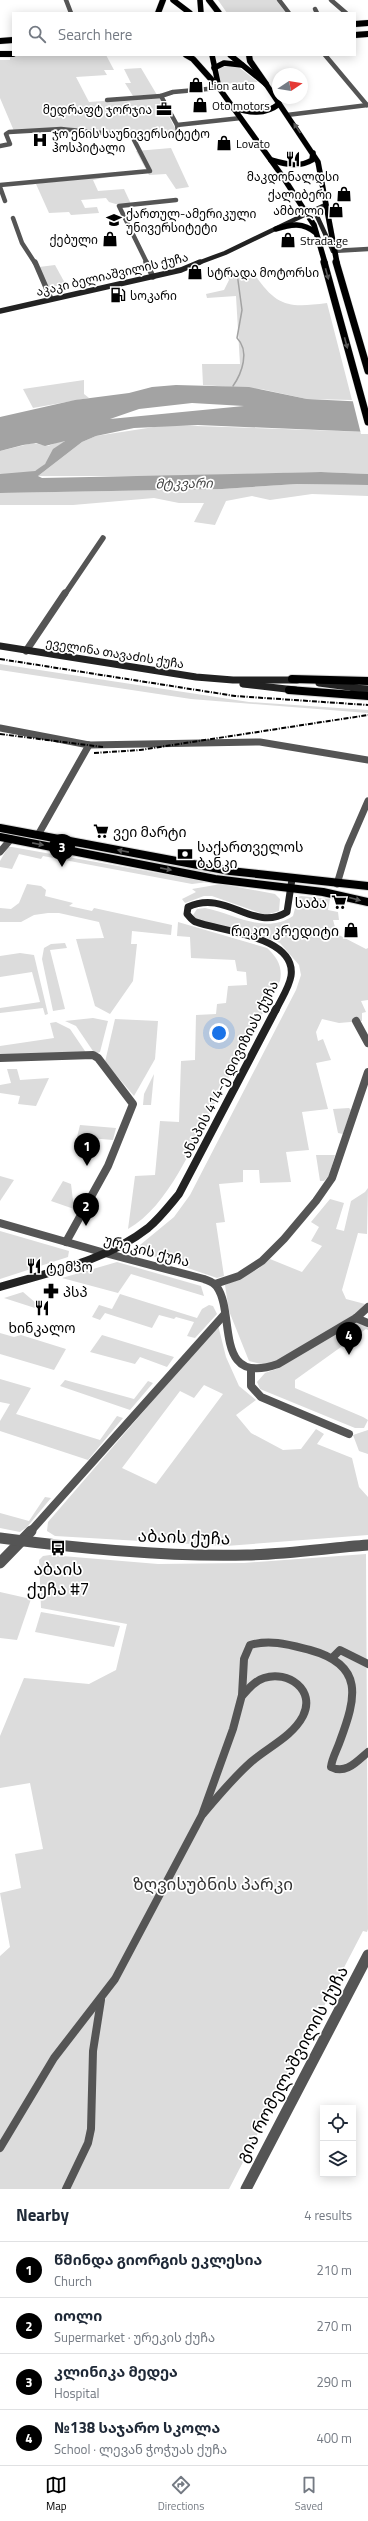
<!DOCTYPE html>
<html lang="en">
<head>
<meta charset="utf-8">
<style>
	:root { --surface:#fff; --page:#f2f2f3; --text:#1f2937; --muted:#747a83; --line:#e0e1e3; --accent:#000 }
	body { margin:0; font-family:"Titillium Web","Noto Sans Georgian",sans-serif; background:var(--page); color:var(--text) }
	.controls { position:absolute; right:12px; bottom:12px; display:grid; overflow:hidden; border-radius:0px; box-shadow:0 2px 10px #0003 }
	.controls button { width:36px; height:36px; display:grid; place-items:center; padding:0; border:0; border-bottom:1px solid var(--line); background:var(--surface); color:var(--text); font:20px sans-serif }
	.compass { position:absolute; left:272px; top:68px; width:36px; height:36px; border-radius:50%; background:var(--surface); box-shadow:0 2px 10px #0003; rotate:78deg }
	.you { position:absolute; left:219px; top:1033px; width:14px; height:14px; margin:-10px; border:3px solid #fff; border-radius:50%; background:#1a73e8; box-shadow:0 0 0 6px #1a73e833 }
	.badge { display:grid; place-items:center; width:26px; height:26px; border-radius:50%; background:var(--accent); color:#fff; font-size:13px; font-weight:700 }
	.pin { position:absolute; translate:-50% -33px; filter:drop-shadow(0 1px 2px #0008) }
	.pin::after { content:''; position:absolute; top:21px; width:14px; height:12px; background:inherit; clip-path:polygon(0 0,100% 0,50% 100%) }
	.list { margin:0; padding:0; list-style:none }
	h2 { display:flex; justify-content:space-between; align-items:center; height:52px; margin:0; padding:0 16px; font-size:17px }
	h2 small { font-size:13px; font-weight:400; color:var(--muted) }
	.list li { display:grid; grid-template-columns:26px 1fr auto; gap:12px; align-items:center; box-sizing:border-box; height:56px; padding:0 16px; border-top:1px solid var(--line) }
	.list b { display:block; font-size:15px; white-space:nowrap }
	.list p { margin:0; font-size:13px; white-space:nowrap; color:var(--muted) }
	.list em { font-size:13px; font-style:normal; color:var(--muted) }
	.icon { flex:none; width:22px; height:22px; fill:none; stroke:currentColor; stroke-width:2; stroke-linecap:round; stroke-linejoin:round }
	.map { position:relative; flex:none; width:368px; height:2189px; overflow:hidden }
	.search { position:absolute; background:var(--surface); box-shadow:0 2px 10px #0003; left:12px; right:12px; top:12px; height:44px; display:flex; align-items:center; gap:10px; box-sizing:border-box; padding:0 14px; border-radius:0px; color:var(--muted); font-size:15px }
	.sheet { height:276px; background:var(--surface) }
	nav { display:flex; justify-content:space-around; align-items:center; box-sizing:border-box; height:56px; border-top:1px solid var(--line); background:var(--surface); font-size:11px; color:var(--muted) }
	nav a { display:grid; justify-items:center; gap:2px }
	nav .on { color:var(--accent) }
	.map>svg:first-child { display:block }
	.green { fill:#dcdcdc; fill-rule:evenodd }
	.water { fill:#a3a3a3; fill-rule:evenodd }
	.pier { fill:#fff }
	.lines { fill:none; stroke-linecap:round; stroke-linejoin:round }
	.stream { stroke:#a3a3a3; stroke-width:1.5 }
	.primary-far2-casing { stroke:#dbdbdb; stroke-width:6 }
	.primary-far1-casing { stroke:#dbdbdb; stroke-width:8 }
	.primary-casing { stroke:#dbdbdb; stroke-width:10 }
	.trunk-casing { stroke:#dbdbdb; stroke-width:7 }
	.pedestrian { stroke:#555; stroke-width:8 }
	.minor-far4 { stroke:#555; stroke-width:4.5 }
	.minor-far3 { stroke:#555; stroke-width:5.5 }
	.minor-far2 { stroke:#555; stroke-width:7 }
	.minor-far1 { stroke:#555; stroke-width:8 }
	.minor { stroke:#555; stroke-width:11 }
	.tertiary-far2 { stroke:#555; stroke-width:4.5 }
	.tertiary-far1 { stroke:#555; stroke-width:8 }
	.tertiary { stroke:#555; stroke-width:11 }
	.secondary-far3 { stroke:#222; stroke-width:4.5 }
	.secondary-far2 { stroke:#222; stroke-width:5.5 }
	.secondary-far1 { stroke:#222; stroke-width:7 }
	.secondary { stroke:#222; stroke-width:8 }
	.primary-far2 { stroke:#000; stroke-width:5.5 }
	.primary-far1 { stroke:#000; stroke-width:7 }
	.primary { stroke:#000; stroke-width:8 }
	.trunk { stroke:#000; stroke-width:6 }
	.rail { stroke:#000; stroke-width:2; stroke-dasharray:5 1.5 1 1.5; stroke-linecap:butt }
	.oneway { fill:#595959 }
	.labels { text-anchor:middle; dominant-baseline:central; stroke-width:3.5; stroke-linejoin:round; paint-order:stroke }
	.far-poi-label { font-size:12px; fill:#000; stroke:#fff; text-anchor:start }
	.far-street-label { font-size:12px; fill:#000; stroke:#fff }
	.far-water-label { font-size:13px; font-style:italic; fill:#444; stroke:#fff }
	.poi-label { font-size:14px; fill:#000; stroke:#fff; text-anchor:start }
	.street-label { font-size:14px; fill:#000; stroke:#fff }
	.near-street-label { font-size:17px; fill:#000; stroke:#fff }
	.near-poi-label { font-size:17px; fill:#000; stroke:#fff }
	.near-park-label { font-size:17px; fill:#333; stroke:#fff }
</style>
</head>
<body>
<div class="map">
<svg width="368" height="2189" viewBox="0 0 368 2189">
	<rect width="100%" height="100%" fill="#fff"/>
	<g class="green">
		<path d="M218,0H276L286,13H227Z"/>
		<path d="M10,55H106L114,70H104L107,75L76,77L89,102L159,97L177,132L138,135L65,127L14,131L0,98V60H10Z"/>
		<path d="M236,65L258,82L220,84L218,67Z"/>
		<path d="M141,68L157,95L133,96L125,83H131L124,69Z"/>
		<path d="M171,148L189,187L176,189L166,174L149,175L136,151Z"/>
		<path d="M113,176L93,180L98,191L124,189L131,204L119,205L109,202L106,198L81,200L85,208L97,207L99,213L71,215L69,212L49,213L36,184L2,187Z"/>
		<path d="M55,265L66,285L47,287L39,267Z"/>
		<path d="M242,269L250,275H255C277,307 289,308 327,303L352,400L307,399L261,389L203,385L202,364H240L236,296L207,298L206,294L224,290L229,280L227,274Z"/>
		<path d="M84,380V394L89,398L33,408L23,389Z"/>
		<path d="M167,425L368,432V474L321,472L171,476H38L82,442L96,436Z"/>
		<path d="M63,440L65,442C50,450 55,453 45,464C35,476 14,474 0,474V451L33,443L48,446Z"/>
		<path d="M297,484L368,485V496L312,494L270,500L252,496L226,501L215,525L194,522L204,503H179L154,498L73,505H0V493L222,489Z"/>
		<path d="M0,664L249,702L368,710V713L191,699L0,670Z"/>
		<path d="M0,830L211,871V873L0,834Z"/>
		<path d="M8,847H12L208,882L192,884L43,856L41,859L19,854L12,869L0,867V861Z"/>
		<path d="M27,884L41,886L46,890L45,896L73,903L69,906L92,911L94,908L172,925L171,935L132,931L131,944H137L133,981L110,1014L95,1006L76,939L104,938L99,922L59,913H48L34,915L21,922H0V908L11,909L19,903Z"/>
		<path d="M221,884L275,894L280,899L279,911L266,915L212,896H204L185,903L182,899L196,892L192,889Z"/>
		<path d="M301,896L330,899L328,910L338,912L339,920H333L337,934L366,949L368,948V1000L361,1001L366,1012L362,1013V1021L339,1023L322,1019L316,1032L318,1041L323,1039L331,1060L316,1063L328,1109L302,1112L309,1150L286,1152L291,1182L260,1183L259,1170H243V1182L219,1184L225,1222L216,1223L224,1276L217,1278L144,1253L140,1250V1245L174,1217L190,1195L296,990L301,975L299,965L280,943L262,936L204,922L195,918L193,915L197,909L205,908C235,914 265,935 293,916L298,897Z"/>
		<path d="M178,922L267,948C277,957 283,967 280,981C258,1022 237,1062 215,1103C193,1144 169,1206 128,1229L135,1176L155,1175L160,1121L179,1122L181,1061L195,1060L196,1015L216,1014L217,1004L226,1003L228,986L247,985L246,972L237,971L235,960L191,958L190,937L177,936Z"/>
		<path d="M65,943L67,948L50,950L65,1009L53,1011L42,959L44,948L51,944Z"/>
		<path d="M20,953L34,955L48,1014L45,1015L43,1008L0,1013V1008L40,1002L32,972L0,977V956Z"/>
		<path d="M93,1018L108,1021L100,1052L95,1054L76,1026L65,1021Z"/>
		<path d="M115,1019L158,1021L155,1059L134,1096L105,1062Z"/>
		<path d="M56,1022L70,1029L87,1054L0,1057V1046L54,1038L50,1023Z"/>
		<path d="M7,1069H17L20,1080L49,1078L36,1106L18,1104L20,1096L0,1093V1085L11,1083Z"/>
		<path d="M154,1074L151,1105H143L144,1094Z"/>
		<path d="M349,1108L351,1110L343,1134L338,1133L333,1109Z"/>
		<path d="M80,1125L116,1128L113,1140L77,1137Z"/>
		<path d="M316,1155H335L329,1176L324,1181H320Z"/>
		<path d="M0,1176L14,1180L0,1201Z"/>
		<path d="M63,1181L71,1184L74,1209L51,1201Z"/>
		<path d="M368,1188L367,1234L358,1233L342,1290L346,1299L365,1304L346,1322L274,1362L265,1365L249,1361L229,1311L225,1285L258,1269L270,1259L302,1272L322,1246L311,1241L319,1227L311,1222L330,1199L344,1203L336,1229L344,1231L351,1201L365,1192Z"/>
		<path d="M0,1231L69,1251L68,1257L0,1279Z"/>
		<path d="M117,1262L201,1286L204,1296L131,1274L118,1293L62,1278Z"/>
		<path d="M23,1292L37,1304L35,1308L4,1298Z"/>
		<path d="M120,1294L197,1318L202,1309L209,1305L213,1306L217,1314L195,1338L187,1336L194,1322L176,1317L174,1319L159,1315L152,1328L105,1313L100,1320L92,1317L99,1305L112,1309Z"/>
		<path d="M356,1321L368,1327V1330L366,1329L295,1380V1388L363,1417L368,1420L364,1428H355L260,1389L257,1382L265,1373L276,1369Z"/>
		<path d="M218,1325L226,1357L239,1386L256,1400L236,1415L251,1433L283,1450L301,1449L316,1429L324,1434L317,1444L352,1458L359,1487L368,1497V1535L226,1546L55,1536L47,1531L48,1522ZM204,1385L223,1394L156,1484L122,1468L180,1391L194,1398Z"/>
		<path d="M0,1333L14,1337L21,1335L66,1349L54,1370L0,1354Z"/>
		<path d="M102,1335L174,1357L167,1367L140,1357L135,1364L90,1352Z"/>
		<path d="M0,1379L31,1388L16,1414L100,1440L117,1416L123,1418L88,1460L0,1431V1421L10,1404L0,1402Z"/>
		<path d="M65,1380L134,1399L148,1381L153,1383L130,1410L60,1386Z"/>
		<path d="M368,1430V1454L359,1451L353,1435Z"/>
		<path d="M45,1497L51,1498L27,1527L20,1532L0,1528V1513L29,1521Z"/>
		<path d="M366,1554L368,1929L367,1932L363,1931L229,2189H0V1956L10,1947L0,1893L21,1888L15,1854L43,1849L30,1783L0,1788V1736L24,1678L89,1684L116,1670L127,1624L41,1608L39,1560L43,1556L50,1555L158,1564L244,1563Z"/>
		<path d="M0,1592L31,1599L17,1640L0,1638Z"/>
		<path d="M41,1612L120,1626L114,1647L35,1632Z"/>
	</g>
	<path class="water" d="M176,385L249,387L307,399L368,402V432L198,425L134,428L96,436L82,442L38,476L42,478L321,472L368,474V485L297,484L222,489L0,493V474L35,471L45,464L53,449L65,441L45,446L36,443L23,445L0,451V417L75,400L129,393L152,387ZM192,403L244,406L110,419L139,409Z"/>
	<path class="pier" d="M352,398L368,400V434H361Z"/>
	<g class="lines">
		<path class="stream" d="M233,386C242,373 250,351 237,338L242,310L237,273"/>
		<g class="primary-far2-casing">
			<g id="primary-far2">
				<path d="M173,0L190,13"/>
				<path d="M200,0L201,13"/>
				<path d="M212,55L219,88L283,177L314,225L325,263"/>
				<path d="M230,55L266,84L318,162L337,263"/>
				<path d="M214,68L224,63L242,65"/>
				<path d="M233,108C249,113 265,115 279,104"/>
				<path d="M271,160C285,164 299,168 312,160L313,153"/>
				<path d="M276,229C291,224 303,222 316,233"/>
			</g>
		</g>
		<g class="primary-far1-casing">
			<g id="primary-far1">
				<path d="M324,262L368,422"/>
				<path d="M336,262L368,371"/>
			</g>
		</g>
		<g class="primary-casing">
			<g id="primary">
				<path d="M292,679L368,681"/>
				<path d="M289,690L368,696"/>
				<path d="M0,828L230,871L368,886"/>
				<path d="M0,837L215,879L323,892L368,902"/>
			</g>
		</g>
		<g class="trunk-casing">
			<g id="trunk">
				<path d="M209,0L219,13"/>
				<path d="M158,13L163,0"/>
				<path d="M355,24L368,23"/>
				<path d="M355,35L368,34"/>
				<path d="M0,41L13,40"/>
				<path d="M0,54H13"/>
				<path d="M186,55L193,59L219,88"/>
				<path d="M249,55L250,61L266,84"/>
			</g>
		</g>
		<g class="pedestrian">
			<path d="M333,1657L340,1650L368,1664"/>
			<path d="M203,1814C218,1796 233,1778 251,1762C268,1747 292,1737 303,1716C316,1690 288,1670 264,1678C255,1681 249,1688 243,1695"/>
			<path d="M0,2148L54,2058L115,1979L202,1815L233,1729L242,1695L244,1659L250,1645C271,1639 290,1645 310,1650C365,1665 356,1698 340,1741C337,1750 332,1758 331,1767C346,1775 357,1761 368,1752"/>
			<path d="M66,2189L88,2143L91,2129L93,2051L101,2000"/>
		</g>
		<g class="minor-far4">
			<path d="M66,0L71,13"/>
			<path d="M279,0L289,13"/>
			<path d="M331,0L346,13"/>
			<path d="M315,9L317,13"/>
			<path d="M325,55L367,105"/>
			<path d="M107,100L161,96"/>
			<path d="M287,115L368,105"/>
			<path d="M177,125L241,118"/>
			<path d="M0,146L10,144L6,134L9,132L61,129L133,136L178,133L177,125L161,96L173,92L219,88"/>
			<path d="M0,185L150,171L134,140L140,136"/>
			<path d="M0,187L5,201"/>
			<path d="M13,218L22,243L35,263"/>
			<path d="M147,263L119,206L176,200"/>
		</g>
		<g class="minor-far3">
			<path d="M35,262L51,299"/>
			<path d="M146,262L153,277"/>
			<path d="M65,594L103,538"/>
		</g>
		<g class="minor-far2">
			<path d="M26,651L65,593"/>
			<path d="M0,728L89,745L260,742L368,760"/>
			<path d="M38,835L89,745"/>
			<path d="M0,852L11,839"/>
			<path d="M337,884L348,847L368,801"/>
		</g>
		<g class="minor-far1">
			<path d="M356,1021L368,1043"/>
			<path d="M0,1058L93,1055L98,1058L133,1104L108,1166L66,1242"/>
			<path d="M105,1253L204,1279C209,1281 214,1282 217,1287C236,1314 213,1387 278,1364L356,1318L368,1307"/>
			<path d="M215,1284L239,1276L262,1261L284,1239L316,1201L332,1178L368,1072"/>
			<path d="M356,1318L368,1323"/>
			<path d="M251,1371V1386L261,1397L349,1434"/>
			<path d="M30,1532L224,1315"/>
		</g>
		<path class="minor" d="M0,1563L31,1531"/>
		<path class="tertiary-far2" d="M333,251L368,249"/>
		<path class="tertiary-far1" d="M0,1223L105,1253"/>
		<g class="tertiary">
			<path d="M0,1538C82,1549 165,1557 247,1555C288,1554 328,1548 368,1545"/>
			<path d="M246,2189L368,1955"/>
		</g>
		<g class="secondary-far3">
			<path d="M307,209L316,214L333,251"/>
			<path d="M198,263L225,253L325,205"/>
		</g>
		<path class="secondary-far2" d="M0,311L181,270L200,262"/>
		<g class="secondary-far1">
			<path d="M0,646L196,677L233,680H297"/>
			<path d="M319,683L357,688"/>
			<path d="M243,684L295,690"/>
			<path d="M353,688L368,689"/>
			<path d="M276,1010C281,999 289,988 291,976C297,936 219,931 196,922C192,921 190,917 187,914L188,907C227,889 253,933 287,912L292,879"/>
		</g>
		<path class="secondary" d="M0,1287C50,1272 106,1261 148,1228C160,1218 169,1206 179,1194L276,1009"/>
		<use href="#primary-far2" class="primary-far2"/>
		<use href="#primary-far1" class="primary-far1"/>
		<use href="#primary" class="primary"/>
		<use href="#trunk" class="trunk"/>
		<g class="rail">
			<path d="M0,659L235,696L368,705"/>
			<path d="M0,734L103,747"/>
			<path d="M94,753L140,750L368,715"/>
		</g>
	</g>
	<defs><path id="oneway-solid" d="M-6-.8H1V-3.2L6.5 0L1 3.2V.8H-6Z"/></defs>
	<g class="oneway">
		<use href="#oneway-solid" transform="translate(297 128) rotate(-124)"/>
		<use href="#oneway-solid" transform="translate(327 274) rotate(75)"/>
		<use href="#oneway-solid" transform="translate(346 343) rotate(75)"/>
		<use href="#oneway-solid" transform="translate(38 844) rotate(11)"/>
		<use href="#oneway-solid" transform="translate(123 851) rotate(-169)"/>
		<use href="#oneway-solid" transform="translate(166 869) rotate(11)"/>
		<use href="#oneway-solid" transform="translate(355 899) rotate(15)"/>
	</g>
	<defs>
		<g id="shop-bare" transform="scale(1.2)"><path d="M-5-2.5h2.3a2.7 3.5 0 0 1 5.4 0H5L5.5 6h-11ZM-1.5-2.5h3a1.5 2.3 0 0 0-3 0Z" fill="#000" stroke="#fff" stroke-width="2.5" paint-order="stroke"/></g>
		<g id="office-bare" transform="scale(1.2)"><path d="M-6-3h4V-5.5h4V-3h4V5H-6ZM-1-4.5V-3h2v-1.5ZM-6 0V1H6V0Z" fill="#000" stroke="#fff" stroke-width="2.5" paint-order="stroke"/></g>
		<g id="hospital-bare" transform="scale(1.2)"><path d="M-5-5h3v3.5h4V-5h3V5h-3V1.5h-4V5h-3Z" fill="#000" stroke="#fff" stroke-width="2.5" paint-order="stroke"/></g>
		<g id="restaurant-bare" transform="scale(1.2)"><path d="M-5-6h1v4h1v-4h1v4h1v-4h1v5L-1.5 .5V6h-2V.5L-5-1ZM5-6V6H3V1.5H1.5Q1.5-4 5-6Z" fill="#000" stroke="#fff" stroke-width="2.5" paint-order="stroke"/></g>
		<g id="university-bare" transform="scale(1.2)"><path d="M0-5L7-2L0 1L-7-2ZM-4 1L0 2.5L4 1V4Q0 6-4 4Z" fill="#000" stroke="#fff" stroke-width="2.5" paint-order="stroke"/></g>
		<g id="fuel-bare" transform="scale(1.2)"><path d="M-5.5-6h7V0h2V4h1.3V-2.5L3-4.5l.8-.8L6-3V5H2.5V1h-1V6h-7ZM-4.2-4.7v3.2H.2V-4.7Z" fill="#000" stroke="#fff" stroke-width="2.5" paint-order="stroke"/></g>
		<g id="supermarket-bare" transform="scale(1.2)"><path d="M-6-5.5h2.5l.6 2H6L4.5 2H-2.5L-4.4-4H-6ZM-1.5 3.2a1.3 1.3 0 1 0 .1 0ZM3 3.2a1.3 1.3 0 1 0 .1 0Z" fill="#000" stroke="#fff" stroke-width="2.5" paint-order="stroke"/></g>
		<g id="bank-bare" transform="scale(1.2)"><path d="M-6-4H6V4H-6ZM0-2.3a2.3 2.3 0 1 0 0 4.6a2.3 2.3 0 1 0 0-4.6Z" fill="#000" stroke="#fff" stroke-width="2.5" paint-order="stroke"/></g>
		<g id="pharmacy-bare" transform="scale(1.2)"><path d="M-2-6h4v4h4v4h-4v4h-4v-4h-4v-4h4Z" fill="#000" stroke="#fff" stroke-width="2.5" paint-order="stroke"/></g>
		<g id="bus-bare" transform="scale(1.2)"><path d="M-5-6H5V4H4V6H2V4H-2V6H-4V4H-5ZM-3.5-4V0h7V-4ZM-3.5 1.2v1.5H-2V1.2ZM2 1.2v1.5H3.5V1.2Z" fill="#000" stroke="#fff" stroke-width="2.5" paint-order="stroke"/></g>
	</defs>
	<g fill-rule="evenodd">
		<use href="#shop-bare" x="196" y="85"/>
		<use href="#shop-bare" x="200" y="105"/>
		<use href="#office-bare" x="164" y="109"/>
		<use href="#hospital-bare" x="40" y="140"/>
		<use href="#shop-bare" x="224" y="143"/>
		<use href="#restaurant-bare" x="293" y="159"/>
		<use href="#shop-bare" x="344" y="194"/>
		<use href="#shop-bare" x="336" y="210"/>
		<use href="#university-bare" x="114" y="220"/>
		<use href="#shop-bare" x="110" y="239"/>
		<use href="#shop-bare" x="288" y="240"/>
		<use href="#shop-bare" x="195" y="272"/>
		<use href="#fuel-bare" x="118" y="295"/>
		<use href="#supermarket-bare" x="101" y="831"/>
		<use href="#bank-bare" x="185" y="854"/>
		<use href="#supermarket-bare" x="339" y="902"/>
		<use href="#shop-bare" x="351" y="930"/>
		<use href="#restaurant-bare" x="34" y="1266"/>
		<use href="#pharmacy-bare" x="51" y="1291"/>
		<use href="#restaurant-bare" x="42" y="1308"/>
		<use href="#bus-bare" x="58" y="1548"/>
	</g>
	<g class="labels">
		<g class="far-poi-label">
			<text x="208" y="85">Lion auto</text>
			<text x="212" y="105">Oto motors</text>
			<text x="152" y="109" text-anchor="end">მედრაფტ ჯორჯია</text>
			<text x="52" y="133">ჯო ენის საუნივერსიტეტო<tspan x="52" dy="14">ჰოსპიტალი</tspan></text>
			<text x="236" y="143">Lovato</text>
			<text x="293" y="176" text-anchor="middle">მაკდონალდსი</text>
			<text x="332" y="194" text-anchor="end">ქალიბერი</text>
			<text x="324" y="210" text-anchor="end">ამბოლი</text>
			<text x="126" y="213">ქართულ-ამერიკული<tspan x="126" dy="14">უნივერსიტეტი</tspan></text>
			<text x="98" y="239" text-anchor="end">ქებული</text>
			<text x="300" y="240">Strada.ge</text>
			<text x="207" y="272">სტრადა მოტორსი</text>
			<text x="130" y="295">სოკარი</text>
		</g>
		<g class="far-street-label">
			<text transform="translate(112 274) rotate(-13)">აკაკი ბელიაშვილის ქუჩა</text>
			<text transform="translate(115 653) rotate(9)">ეველინა თავაძის ქუჩა</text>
		</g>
		<g class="far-water-label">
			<text transform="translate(184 483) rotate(-1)">მტკვარი</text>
		</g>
		<g class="poi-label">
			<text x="113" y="831">ვეი მარტი</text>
			<text x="197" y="846">საქართველოს<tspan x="197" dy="16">ბანკი</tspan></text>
			<text x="327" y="902" text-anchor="end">საბა</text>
			<text x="339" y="930" text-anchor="end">რიკო კრედიტი</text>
			<text x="46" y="1266">ტემპო</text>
			<text x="63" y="1291">პსპ</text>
			<text x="42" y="1327" text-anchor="middle">ხინკალო</text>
		</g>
		<g class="street-label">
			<text transform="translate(229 1069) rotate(-63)">ანაპის 414-ე დივიზიას ქუჩა</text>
			<text transform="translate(147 1250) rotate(15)">ურეკის ქუჩა</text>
		</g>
		<g class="near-street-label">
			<text transform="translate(184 1537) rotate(2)">აბაის ქუჩა</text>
			<text transform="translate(292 2064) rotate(-62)">გია რომელაშვილის ქუჩა</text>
		</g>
		<g class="near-poi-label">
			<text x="58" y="1569">აბაის<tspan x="58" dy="20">ქუჩა #7</tspan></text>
		</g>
		<g class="near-park-label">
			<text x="213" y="1884">ზღვისუბნის პარკი</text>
		</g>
	</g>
</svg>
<div class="controls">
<button><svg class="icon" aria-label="locate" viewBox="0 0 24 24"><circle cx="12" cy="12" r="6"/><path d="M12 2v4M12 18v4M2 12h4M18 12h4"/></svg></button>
<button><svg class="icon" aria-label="layers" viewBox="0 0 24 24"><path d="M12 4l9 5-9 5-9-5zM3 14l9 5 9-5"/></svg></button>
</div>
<svg class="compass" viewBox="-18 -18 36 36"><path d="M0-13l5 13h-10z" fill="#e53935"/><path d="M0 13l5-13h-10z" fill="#747a83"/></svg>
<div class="you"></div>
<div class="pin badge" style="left:87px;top:1166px">1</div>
<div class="pin badge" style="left:86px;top:1226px">2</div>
<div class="pin badge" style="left:62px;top:867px">3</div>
<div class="pin badge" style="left:349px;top:1355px">4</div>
<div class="search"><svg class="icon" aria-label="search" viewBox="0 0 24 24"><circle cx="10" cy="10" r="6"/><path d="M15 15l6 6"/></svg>Search here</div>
</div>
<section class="sheet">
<h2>Nearby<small>4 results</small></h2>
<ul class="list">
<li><span class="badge">1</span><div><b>წმინდა გიორგის ეკლესია</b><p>Church</p></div><em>210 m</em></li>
<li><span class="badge">2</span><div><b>იოლი</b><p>Supermarket · ურეკის ქუჩა</p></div><em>270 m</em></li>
<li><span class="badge">3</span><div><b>კლინიკა მედეა</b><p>Hospital</p></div><em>290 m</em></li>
<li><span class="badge">4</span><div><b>№138 საჯარო სკოლა</b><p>School · ლევან ჭოჭუას ქუჩა</p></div><em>400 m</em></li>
</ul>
</section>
<nav>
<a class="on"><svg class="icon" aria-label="map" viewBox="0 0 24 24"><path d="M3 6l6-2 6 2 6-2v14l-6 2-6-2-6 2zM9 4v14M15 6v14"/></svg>Map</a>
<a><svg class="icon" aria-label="directions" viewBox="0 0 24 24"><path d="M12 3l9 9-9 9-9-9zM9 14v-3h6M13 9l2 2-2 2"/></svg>Directions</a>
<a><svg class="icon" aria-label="saved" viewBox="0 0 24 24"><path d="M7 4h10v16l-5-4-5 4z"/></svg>Saved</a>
</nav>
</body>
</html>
